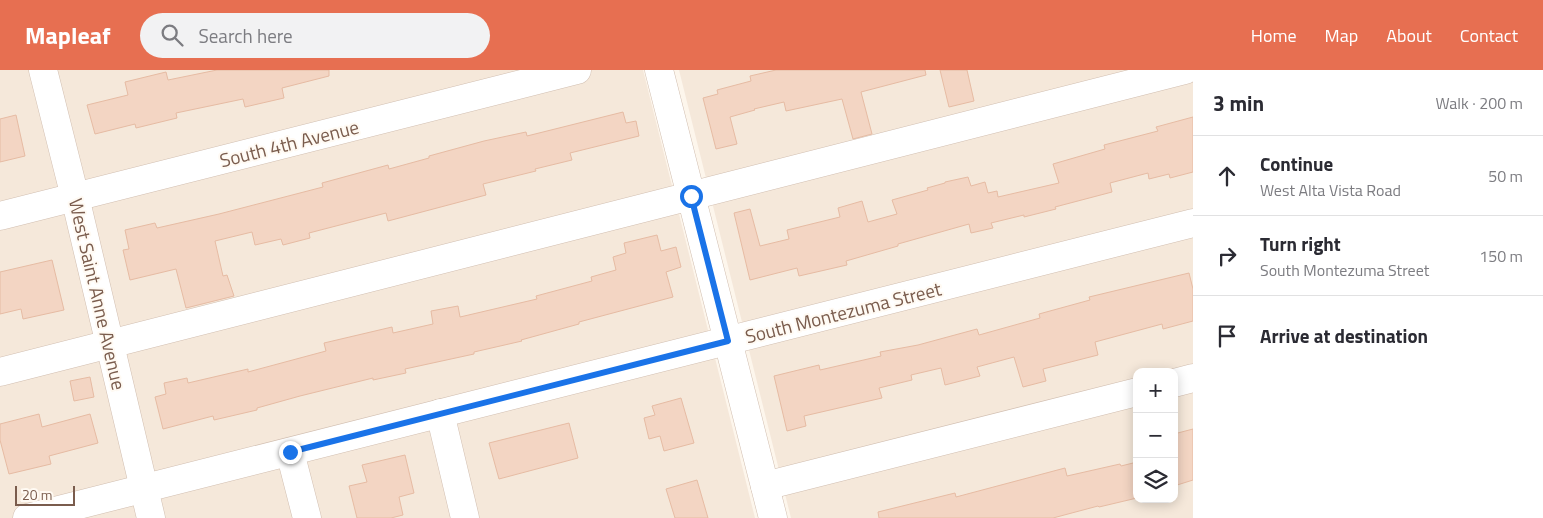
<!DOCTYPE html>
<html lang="en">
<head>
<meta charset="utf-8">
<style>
	:root { --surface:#fff; --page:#f2f2f3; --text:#2b2b33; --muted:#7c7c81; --line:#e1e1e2; --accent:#e76f51 }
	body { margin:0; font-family:"Titillium Web",sans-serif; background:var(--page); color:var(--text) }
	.controls { position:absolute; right:15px; bottom:15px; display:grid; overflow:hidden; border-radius:10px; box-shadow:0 2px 12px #0003 }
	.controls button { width:45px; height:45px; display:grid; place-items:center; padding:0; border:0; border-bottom:1px solid var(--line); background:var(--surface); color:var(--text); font:25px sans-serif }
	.scale { position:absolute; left:15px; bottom:12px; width:60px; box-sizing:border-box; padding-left:5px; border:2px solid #7a5c4d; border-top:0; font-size:14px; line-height:18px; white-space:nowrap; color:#7a5c4d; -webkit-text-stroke:4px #fffaf3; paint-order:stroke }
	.stop { position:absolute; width:15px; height:15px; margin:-11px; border:4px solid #1a73e8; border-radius:50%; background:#fff }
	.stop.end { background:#1a73e8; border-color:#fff; box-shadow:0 1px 5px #0008 }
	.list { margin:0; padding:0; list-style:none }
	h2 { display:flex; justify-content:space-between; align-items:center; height:65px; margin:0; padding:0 20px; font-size:21px }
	h2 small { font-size:16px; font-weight:400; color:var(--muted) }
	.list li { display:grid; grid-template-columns:32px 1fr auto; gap:15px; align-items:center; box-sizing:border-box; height:80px; padding:0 20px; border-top:1px solid var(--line) }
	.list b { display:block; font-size:19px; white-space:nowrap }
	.list p { margin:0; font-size:16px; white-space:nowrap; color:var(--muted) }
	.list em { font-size:16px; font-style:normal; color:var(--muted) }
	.icon { flex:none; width:28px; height:28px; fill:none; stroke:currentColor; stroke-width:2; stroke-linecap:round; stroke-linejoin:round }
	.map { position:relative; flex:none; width:1193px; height:448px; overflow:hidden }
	header { display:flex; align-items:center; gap:30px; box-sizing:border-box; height:70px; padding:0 25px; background:var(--accent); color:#fff }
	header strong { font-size:24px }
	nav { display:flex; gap:28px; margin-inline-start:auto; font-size:18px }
	.search { width:350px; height:45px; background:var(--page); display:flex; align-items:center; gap:12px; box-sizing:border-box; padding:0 18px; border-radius:28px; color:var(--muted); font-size:19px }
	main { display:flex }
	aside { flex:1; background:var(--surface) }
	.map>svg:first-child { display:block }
	.residential { fill:#f5e8da; fill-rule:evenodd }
	.building { fill:#f3d5c3; stroke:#e6bba3 }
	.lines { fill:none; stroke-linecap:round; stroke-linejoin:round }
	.minor-casing { stroke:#d1beb0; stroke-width:29 }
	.minor { stroke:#fff; stroke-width:28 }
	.route { stroke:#1a73e8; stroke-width:6 }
	.labels { text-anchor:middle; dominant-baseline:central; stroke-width:4; stroke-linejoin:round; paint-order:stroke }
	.street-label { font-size:19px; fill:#7a5c4d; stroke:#fffaf3 }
</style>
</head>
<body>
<header>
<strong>Mapleaf</strong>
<div class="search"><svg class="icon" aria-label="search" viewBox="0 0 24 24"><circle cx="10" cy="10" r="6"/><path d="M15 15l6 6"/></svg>Search here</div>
<nav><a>Home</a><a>Map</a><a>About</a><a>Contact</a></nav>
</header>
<main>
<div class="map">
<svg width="1193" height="448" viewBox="0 0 1193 448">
	<rect width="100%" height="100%" fill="#fdf6ec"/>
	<g class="residential">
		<path d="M0,0H643L755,448H0Z"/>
		<path d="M679,0H1193V448H791ZM1137,302H1174V429H1137Z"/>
	</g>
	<g class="building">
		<path d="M217,0H329V6L282,18L284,28L245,37L243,29L176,43L177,48L136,58L135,54L95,64L87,35L128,25L125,12L166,2L168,10Z"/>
		<path d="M776,0H925L926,5L861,22L872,64L853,69L842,29L786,41L784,32L754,39L755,40L730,47L737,74L716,79L703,28L718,24L717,20L751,11L750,6Z"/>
		<path d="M940,0H967L974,31L949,37Z"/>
		<path d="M623,42L626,53L636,51L639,66L570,83L572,90L535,99L536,101L483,114L486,125L388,151L386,143L309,163L310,168L283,175L281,169L255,175L252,162L215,171L223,206L227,205L234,226L186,238L176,199L130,210L123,180L129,179L125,160L155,153L157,158L219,144L323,117L322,113L388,95L389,99L429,88V86L484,71L526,62L527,66Z"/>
		<path d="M16,45L25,86L0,92V49Z"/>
		<path d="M1193,47V102L1170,108L1169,104L1149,109L1148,103L1110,113L1112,122L1055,137L1056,139L1024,147V145L991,153L993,158L971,163L969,154L898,174V176L846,191L847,195L799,206L797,198L750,210L734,143L750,139L760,176L789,169L787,160L840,147L838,138L862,131L868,152L897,144L892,130L928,120L927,118L945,113V112L968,107L971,116L985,112L988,123L997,121L998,127L1059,113L1053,94L1105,79L1104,75L1158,61L1156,57Z"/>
		<path d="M657,165L661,181L676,177L681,197L666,202L673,227L579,252V254L521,270L522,271L474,282V284L405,299L406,303L373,310V308L300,326L257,338V340L214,350L213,346L163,359L155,327L166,324L164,313L187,308L188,313L248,299V302L326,281L324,273L392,257L393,263L433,254L431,241L458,236L460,247L537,229L536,226L592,211L591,207L616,200L613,187L626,183L624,173Z"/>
		<path d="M52,190L64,240L23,249L21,239L0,244V202Z"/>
		<path d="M1189,203L1193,219V251L1163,259L1162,254L1095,272L1098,285L1043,299L1046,311L1023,317L1014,287L977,297L980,306L945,315L941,298L911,305L912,310L879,318L882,328L804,346L806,356L787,361L774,306L819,295L820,300L881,286L880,282L918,275L977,259L979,265L1040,248L1039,244L1090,230L1089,227Z"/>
		<path d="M90,307L94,327L74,331L70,311Z"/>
		<path d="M681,328L694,373L664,381L660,366L649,369L644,348L655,345L652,336Z"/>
		<path d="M39,344L42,357L90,344L98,373L49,386L51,394L9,404L0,370V354Z"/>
		<path d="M569,353L578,388L499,409L489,373Z"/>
		<path d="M1193,359V410L1174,416V364Z"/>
		<path d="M405,385L414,423L399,427L403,445L391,448H357L349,416L367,412L362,395Z"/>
		<path d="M1137,392V428L1099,437L1098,436L1053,448H879L878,442L955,423L956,427L1065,398L1067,406L1120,394L1121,396Z"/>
		<path d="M697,410L708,448H675L666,419Z"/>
	</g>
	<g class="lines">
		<g class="minor-casing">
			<g id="minor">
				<path d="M43,0L75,127L151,448"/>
				<path d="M659,0L773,448"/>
				<path d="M0,146L577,0"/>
				<path d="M0,302L1185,0"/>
				<path d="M1174,313L1193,308"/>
				<path d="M440,343L465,448"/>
				<path d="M290,382L307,448"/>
				<path d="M765,416L1137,322"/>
				<path d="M27,448L1193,153"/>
			</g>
		</g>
		<use href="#minor" class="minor"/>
	</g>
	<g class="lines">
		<path class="route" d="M290,382L728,271L691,126"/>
	</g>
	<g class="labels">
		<g class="street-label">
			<text transform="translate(289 73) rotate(-14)">South 4th Avenue</text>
			<text transform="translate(98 224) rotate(77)">West Saint Anne Avenue</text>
			<text transform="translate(843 242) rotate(-14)">South Montezuma Street</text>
		</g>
	</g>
</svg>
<div class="controls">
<button>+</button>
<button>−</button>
<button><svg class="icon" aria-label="layers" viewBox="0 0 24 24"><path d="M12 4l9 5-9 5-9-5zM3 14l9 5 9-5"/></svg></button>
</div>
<div class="scale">20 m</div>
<div class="stop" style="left:691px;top:126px"></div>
<div class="stop end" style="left:290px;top:382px"></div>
</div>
<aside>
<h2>3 min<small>Walk · 200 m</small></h2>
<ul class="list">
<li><svg class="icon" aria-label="ahead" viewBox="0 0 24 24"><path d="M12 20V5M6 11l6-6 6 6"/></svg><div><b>Continue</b><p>West Alta Vista Road</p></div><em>50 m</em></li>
<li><svg class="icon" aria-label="right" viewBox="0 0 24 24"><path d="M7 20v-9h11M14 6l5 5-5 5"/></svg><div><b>Turn right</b><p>South Montezuma Street</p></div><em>150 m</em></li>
<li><svg class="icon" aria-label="arrive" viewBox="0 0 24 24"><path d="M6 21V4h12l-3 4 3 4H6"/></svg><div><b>Arrive at destination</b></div></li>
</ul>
</aside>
</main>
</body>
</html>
